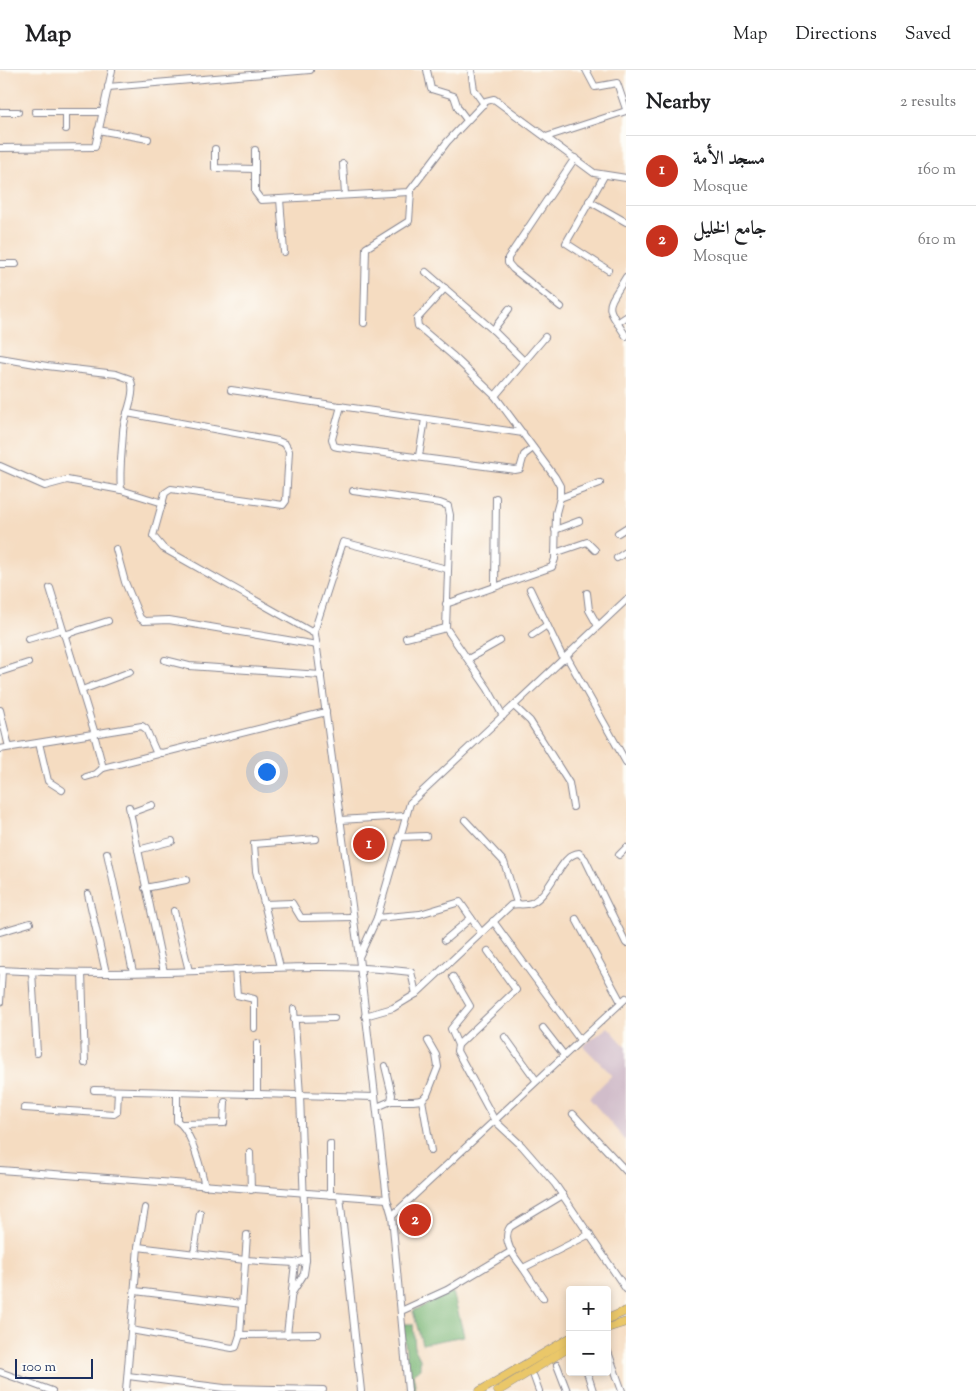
<!DOCTYPE html>
<html lang="en">
<head>
<meta charset="utf-8">
<style>
	:root { --surface:#fff; --page:#f6f6f6; --text:#202124; --muted:#757577; --line:#e0e0e0; --accent:#c8321e }
	body { margin:0; font-family:"Sorts Mill Goudy",Amiri,serif; background:var(--page); color:var(--text) }
	.controls { position:absolute; right:15px; bottom:15px; display:grid; overflow:hidden; border-radius:5px; box-shadow:0 2px 8px #0003 }
	.controls button { width:45px; height:45px; display:grid; place-items:center; padding:0; border:0; border-bottom:1px solid var(--line); background:var(--surface); color:var(--text); font:25px sans-serif }
	.scale { position:absolute; left:15px; bottom:12px; width:78px; box-sizing:border-box; padding-left:5px; border:2px solid #1b2f5e; border-top:0; font-size:14px; line-height:18px; white-space:nowrap; color:#1b2f5e; -webkit-text-stroke:4px #fdfcf7; paint-order:stroke }
	.you { position:absolute; left:266px; top:701px; width:18px; height:18px; margin:-12px; border:4px solid #fff; border-radius:50%; background:#1a73e8; box-shadow:0 0 0 8px #1a73e833 }
	.badge { display:grid; place-items:center; width:32px; height:32px; border-radius:50%; background:var(--accent); color:#fff; font-size:16px; font-weight:700 }
	.pin { position:absolute; translate:-50% -50%; border:2px solid #fff; box-shadow:0 1px 5px #0006 }
	.list { margin:0; padding:0; list-style:none }
	h2 { display:flex; justify-content:space-between; align-items:center; height:65px; margin:0; padding:0 20px; font-size:21px }
	h2 small { font-size:16px; font-weight:400; color:var(--muted) }
	.list li { display:grid; grid-template-columns:32px 1fr auto; gap:15px; align-items:center; box-sizing:border-box; height:70px; padding:0 20px; border-top:1px solid var(--line) }
	.list b { display:block; font-size:19px; white-space:nowrap }
	.list p { margin:0; font-size:16px; white-space:nowrap; color:var(--muted) }
	.list em { font-size:16px; font-style:normal; color:var(--muted) }
	.map { position:relative; flex:none; width:626px; height:1321px; overflow:hidden }
	header { display:flex; align-items:center; gap:30px; box-sizing:border-box; height:70px; padding:0 25px; background:var(--surface); border-bottom:1px solid var(--line) }
	header strong { font-size:24px }
	nav { display:flex; gap:28px; margin-inline-start:auto; font-size:18px }
	main { display:flex }
	aside { flex:1; background:var(--surface) }
	.map>svg:first-child { display:block }
	.industrial { fill:#d1bdca }
	.forest { fill:#7ab676; stroke:#4a726a }
	.lines { fill:none; stroke-linecap:round; stroke-linejoin:round }
	.minor-casing { stroke:#888690; stroke-width:8 }
	.major-casing { stroke:#888690; stroke-width:9 }
	.minor { stroke:#fff; stroke-width:6 }
	.major { stroke:#eac769; stroke-width:8 }
</style>
</head>
<body>
<header>
<strong>Map</strong>
<nav><a>Map</a><a>Directions</a><a>Saved</a></nav>
</header>
<main>
<div class="map">
<svg width="626" height="1321" viewBox="0 0 626 1321">
	<rect width="100%" height="100%" fill="#fdfcf7"/>
	<filter id="ink" filterUnits="userSpaceOnUse"><feTurbulence type="fractalNoise" baseFrequency=".02" numOctaves="2"/><feDisplacementMap in="SourceGraphic" scale="10" xChannelSelector="R" yChannelSelector="G"/><feConvolveMatrix kernelMatrix="1 2 1 2 8 2 1 2 1" color-interpolation-filters="sRGB"/></filter>
	<filter id="wash" filterUnits="userSpaceOnUse"><feTurbulence type="fractalNoise" baseFrequency=".0096" numOctaves="4" result="noise"/><feDisplacementMap in="SourceGraphic" scale="20" xChannelSelector="R" yChannelSelector="G"/><feGaussianBlur stdDeviation="1.12" result="paint"/><feColorMatrix in="noise" values="0 0 0 0 0 0 0 0 0 0 0 0 0 0 0 0 0 1.4 0 .05"/><feComposite in="paint" operator="in"/></filter>
	<g filter="url(#wash)">
		<rect width="100%" height="100%" fill="#f5dcc1"/>
		<path class="industrial" d="M608,957L626,977V1071L589,1028L612,1005L583,976Z"/>
		<g class="forest">
			<path d="M453,1222L464,1266L422,1274L413,1241Z"/>
			<path d="M403,1254H413L415,1279L420,1289V1299L413,1304L416,1321H410Z"/>
		</g>
	</g>
	<g filter="url(#ink)">
		<g class="lines">
			<g class="minor-casing">
				<g id="minor">
					<path d="M427,0L431,19L454,26L458,38L467,50"/>
					<path d="M471,0L474,20L484,34"/>
					<path d="M586,0L595,17L617,13L626,39"/>
					<path d="M108,17L310,0"/>
					<path d="M0,42H18"/>
					<path d="M35,42H101"/>
					<path d="M66,42V59"/>
					<path d="M98,60L148,69"/>
					<path d="M546,67L626,41"/>
					<path d="M0,78L95,77L112,0"/>
					<path d="M215,79V98L255,99"/>
					<path d="M255,80V122L261,130L409,122L447,72L486,31L494,29L594,103L626,108"/>
					<path d="M343,94L345,125"/>
					<path d="M604,106L566,173L608,200"/>
					<path d="M280,129L284,182"/>
					<path d="M589,131L626,152"/>
					<path d="M0,194H16"/>
					<path d="M426,202L493,260L524,291"/>
					<path d="M626,207C606,240 604,233 626,266"/>
					<path d="M445,218L417,249L418,256L452,285L495,326L555,407L560,416V428L556,443L555,489L552,497L446,534"/>
					<path d="M561,237L513,199L508,193V188L575,88"/>
					<path d="M364,253L366,178L409,151L411,121"/>
					<path d="M617,253L626,247"/>
					<path d="M493,260L509,239"/>
					<path d="M0,288L47,296L116,304L130,309C138,323 123,347 123,362C122,382 119,400 121,420L163,433"/>
					<path d="M231,320L523,363"/>
					<path d="M495,326L545,267"/>
					<path d="M341,336L332,369L334,376L338,377L515,400L520,399L524,385L533,378"/>
					<path d="M127,343L278,371L285,374L289,381L286,431L283,435L171,419L165,423L153,466L163,478L315,564L359,887L387,1129L392,1146L408,1321"/>
					<path d="M419,386L425,349"/>
					<path d="M0,396L45,416L67,410L121,420"/>
					<path d="M353,421L440,433L448,436L450,445L446,558L488,619L503,646"/>
					<path d="M560,428L600,413"/>
					<path d="M555,460L579,451"/>
					<path d="M618,463L626,458"/>
					<path d="M116,479L125,512L140,548L144,551L169,550L317,575"/>
					<path d="M555,483L587,472L595,480"/>
					<path d="M617,488L626,482"/>
					<path d="M495,516L496,428"/>
					<path d="M50,518L95,664"/>
					<path d="M530,519L564,590"/>
					<path d="M587,523L589,540L598,556"/>
					<path d="M314,562L343,472L447,499"/>
					<path d="M64,565L108,551"/>
					<path d="M532,565L547,555"/>
					<path d="M406,568L446,558"/>
					<path d="M28,569L62,559"/>
					<path d="M567,587L626,692"/>
					<path d="M468,589L500,571"/>
					<path d="M165,590L189,596L321,605"/>
					<path d="M0,602L28,593"/>
					<path d="M82,620L130,602"/>
					<path d="M514,636L530,651L569,713L573,737"/>
					<path d="M0,640L9,677"/>
					<path d="M94,664L103,698L158,684"/>
					<path d="M39,673L48,711L62,720"/>
					<path d="M0,679L142,656L146,659L156,682L162,683L326,642"/>
					<path d="M86,707L96,704L103,698"/>
					<path d="M129,737L164,902"/>
					<path d="M130,743L152,735"/>
					<path d="M340,750L405,746"/>
					<path d="M465,750L504,792L517,833"/>
					<path d="M399,767L426,766"/>
					<path d="M138,780L172,771"/>
					<path d="M107,783L133,902"/>
					<path d="M619,785L626,778"/>
					<path d="M145,818L186,810"/>
					<path d="M88,824L106,903"/>
					<path d="M264,834L292,833L301,848L353,847"/>
					<path d="M174,841L189,901"/>
					<path d="M377,848L420,844L460,832L481,862"/>
					<path d="M576,849L621,932"/>
					<path d="M493,851L580,970"/>
					<path d="M0,862L30,853"/>
					<path d="M445,870L471,848"/>
					<path d="M488,881L516,920L458,975L457,981L495,1051L522,1076L555,1114L626,1219"/>
					<path d="M359,887L377,848L410,733L626,530"/>
					<path d="M280,897L256,801L254,774L316,769"/>
					<path d="M235,899L237,925L254,929V958"/>
					<path d="M0,900C55,903 109,904 164,902C247,900 328,892 411,902L416,924"/>
					<path d="M32,902L37,983"/>
					<path d="M82,903L85,993"/>
					<path d="M453,907L470,936L451,959L458,975"/>
					<path d="M0,932L2,900"/>
					<path d="M365,946L393,938L416,924L511,835C517,833 524,836 531,833C552,824 560,784 579,783L585,789L626,873"/>
					<path d="M294,949L334,948"/>
					<path d="M543,958L564,985"/>
					<path d="M505,967L536,1010"/>
					<path d="M94,1020L375,1027"/>
					<path d="M177,1022V1051C191,1059 201,1099 205,1116"/>
					<path d="M257,1023V973"/>
					<path d="M422,1030L431,1081"/>
					<path d="M391,1031H413L422,1030L427,1025L438,997L436,985L428,971"/>
					<path d="M377,1037L391,1031L392,1025L385,996"/>
					<path d="M24,1038L114,1044L117,1042L118,1021"/>
					<path d="M573,1044L626,1101"/>
					<path d="M183,1054L224,1053L225,1032"/>
					<path d="M250,1083L251,1120"/>
					<path d="M0,1100L387,1129"/>
					<path d="M330,1125V1074"/>
					<path d="M563,1125L510,1157C501,1170 515,1188 523,1198L590,1164"/>
					<path d="M340,1126L361,1321"/>
					<path d="M392,1146L626,928"/>
					<path d="M138,1177L245,1190L295,1193L306,1190"/>
					<path d="M194,1184L200,1143"/>
					<path d="M523,1198L543,1228"/>
					<path d="M135,1221L242,1234"/>
					<path d="M292,1223L304,1204L306,1190L300,1025L294,939"/>
					<path d="M401,1241L447,1220L512,1181"/>
					<path d="M131,1260L232,1278L236,1277L240,1265L247,1165"/>
					<path d="M240,1265L318,1264"/>
					<path d="M287,1265L295,1193"/>
					<path d="M607,1279L622,1321"/>
					<path d="M557,1295L567,1321"/>
					<path d="M0,1302L52,1321"/>
					<path d="M587,1302L593,1321"/>
					<path d="M128,1306L224,1318L323,1320"/>
					<path d="M534,1307L539,1321"/>
					<path d="M126,1321L138,1177L145,1138"/>
				</g>
			</g>
			<g class="major-casing">
				<g id="major">
					<path d="M607,1249L626,1241"/>
					<path d="M607,1258L626,1252"/>
					<path d="M480,1321L570,1268"/>
					<path d="M498,1321L570,1277"/>
				</g>
			</g>
			<use href="#minor" class="minor"/>
			<use href="#major" class="major"/>
		</g>
	</g>
</svg>
<div class="controls">
<button>+</button>
<button>−</button>
</div>
<div class="scale">100 m</div>
<div class="you"></div>
<div class="pin badge" style="left:369px;top:774px">1</div>
<div class="pin badge" style="left:415px;top:1150px">2</div>
</div>
<aside>
<h2>Nearby<small>2 results</small></h2>
<ul class="list">
<li><span class="badge">1</span><div><b>مسجد الأمة</b><p>Mosque</p></div><em>160 m</em></li>
<li><span class="badge">2</span><div><b>جامع الخليل</b><p>Mosque</p></div><em>610 m</em></li>
</ul>
</aside>
</main>
</body>
</html>
